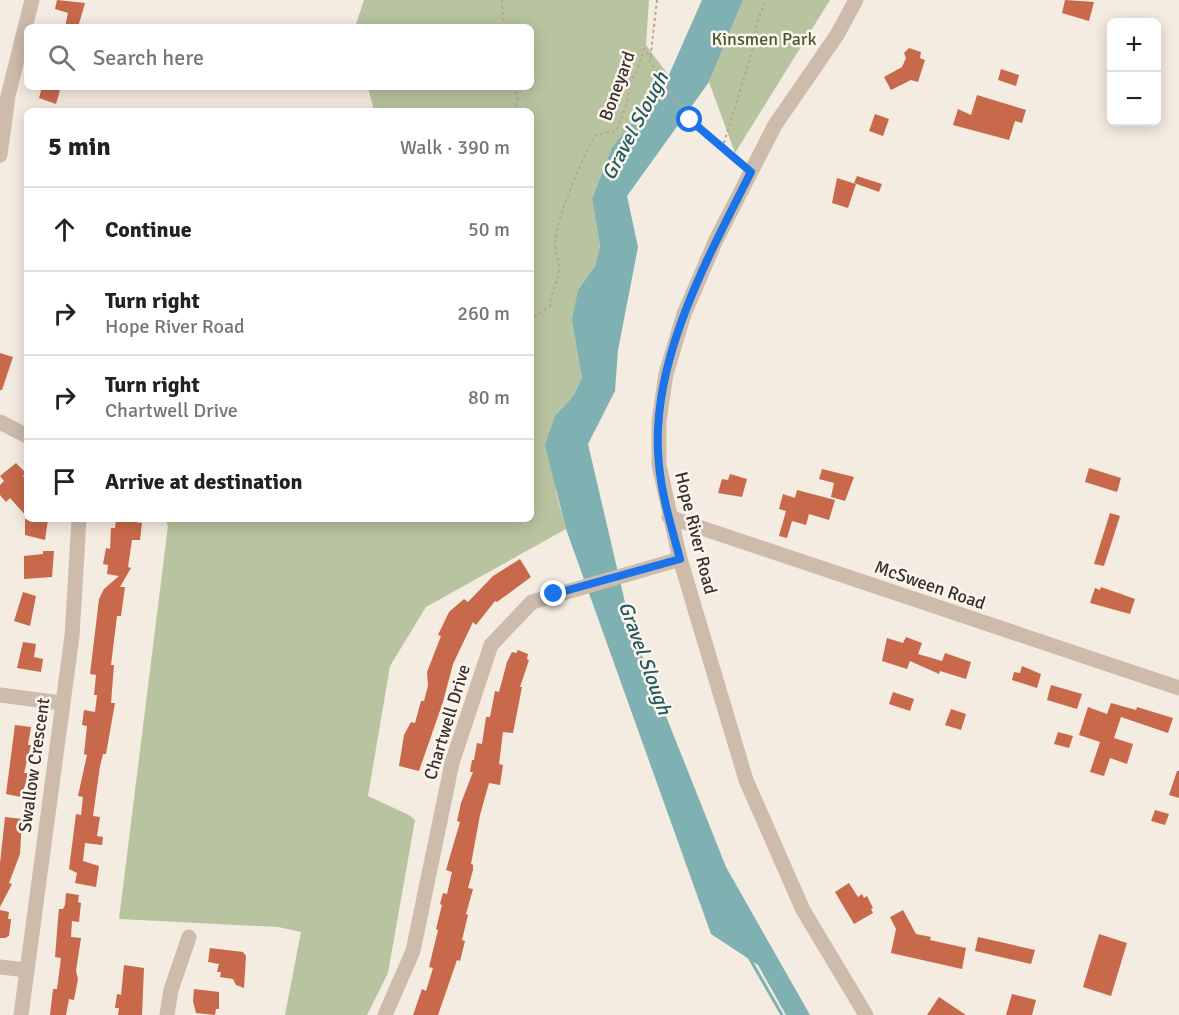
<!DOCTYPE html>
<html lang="en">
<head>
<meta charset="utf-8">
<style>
	:root { --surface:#fff; --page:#f2f2f2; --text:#222; --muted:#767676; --line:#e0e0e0 }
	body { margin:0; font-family:Signika,sans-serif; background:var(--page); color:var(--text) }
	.controls { position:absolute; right:18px; top:18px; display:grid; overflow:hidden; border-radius:9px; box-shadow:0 3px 15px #0003 }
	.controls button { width:54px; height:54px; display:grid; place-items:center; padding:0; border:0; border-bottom:2px solid var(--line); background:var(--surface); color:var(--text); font:30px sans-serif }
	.stop { position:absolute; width:18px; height:18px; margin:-14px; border:4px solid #1a73e8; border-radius:50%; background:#fff }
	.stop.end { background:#1a73e8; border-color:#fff; box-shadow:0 2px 6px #0008 }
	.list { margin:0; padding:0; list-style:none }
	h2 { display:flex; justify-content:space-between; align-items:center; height:78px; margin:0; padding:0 24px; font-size:26px }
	h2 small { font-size:20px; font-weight:400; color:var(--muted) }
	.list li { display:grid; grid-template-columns:39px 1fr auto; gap:18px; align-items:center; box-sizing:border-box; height:84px; padding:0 24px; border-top:2px solid var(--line) }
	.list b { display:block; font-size:22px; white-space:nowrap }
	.list p { margin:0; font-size:20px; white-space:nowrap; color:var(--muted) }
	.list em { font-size:20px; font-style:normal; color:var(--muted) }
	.icon { flex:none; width:33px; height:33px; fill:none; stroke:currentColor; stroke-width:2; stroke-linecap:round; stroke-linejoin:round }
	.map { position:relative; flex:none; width:1179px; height:1015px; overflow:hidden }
	.search { position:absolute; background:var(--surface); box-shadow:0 3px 15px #0003; left:24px; top:24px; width:510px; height:66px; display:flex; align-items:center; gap:15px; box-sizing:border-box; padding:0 21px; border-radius:9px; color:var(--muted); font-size:22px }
	.panel { position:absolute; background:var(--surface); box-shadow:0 3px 15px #0003; left:24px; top:108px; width:510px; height:414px; border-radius:9px }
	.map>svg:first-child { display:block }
	.green { fill:#b8c4a0 }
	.water { fill:#7fb0b2 }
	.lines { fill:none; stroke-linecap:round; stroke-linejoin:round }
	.stream { stroke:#7fb0b2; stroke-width:3 }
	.building { fill:#c8694b }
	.path { stroke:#b9a596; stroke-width:2; stroke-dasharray:3 3; stroke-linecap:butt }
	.minor { stroke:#cdbbac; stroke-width:15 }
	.route { stroke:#1a73e8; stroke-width:8 }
	.labels { text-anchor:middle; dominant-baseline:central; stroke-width:5; stroke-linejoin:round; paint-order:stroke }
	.park-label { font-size:18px; fill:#4a5a2e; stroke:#fbf5ee }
	.street-label { font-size:18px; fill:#3b302b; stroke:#fbf5ee }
	.water-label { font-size:20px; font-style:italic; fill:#1f5a5e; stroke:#fbf5ee }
</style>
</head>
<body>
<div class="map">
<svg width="1179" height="1015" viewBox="0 0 1179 1015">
	<rect width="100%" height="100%" fill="#f4ebe1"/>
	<g class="green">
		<path d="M364,0H649L646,45L669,76L641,115L612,147L592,199L600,246L595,266L578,290L582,377L574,395L555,416L556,492L566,529L426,607L390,666L368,796L409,815L415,820L388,973L367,1015H285L301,932L278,927L119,919L168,526L165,519H531V111H374L368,87H531V27H355Z"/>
		<path d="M743,0H830L735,153L709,82Z"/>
	</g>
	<path class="water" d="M702,0H743L709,82L627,196L638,247L618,350L615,391L588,444L631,628L726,867L810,1015H786L758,965L711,934L566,529L545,445L555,416L574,395L582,377L572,320L578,290L595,266L600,246L592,199L612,147L664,86Z"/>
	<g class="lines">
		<path class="stream" d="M750,959L782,1015"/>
	</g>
	<g class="building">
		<path d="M57,0L85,3L78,27H65L68,13L55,9Z"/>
		<path d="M1065,0L1094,2L1089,21L1062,13Z"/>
		<path d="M909,48L921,52L920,58L925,60L918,82L911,80L891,90L884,77L902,67L906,58L904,53Z"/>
		<path d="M1001,69L1019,75L1016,86L998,80Z"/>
		<path d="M42,87H61L56,104L39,98Z"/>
		<path d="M977,95L1026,110L1022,123L1015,121L1009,140L953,125L958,109L971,115Z"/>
		<path d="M875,114L889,119L883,136L869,131Z"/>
		<path d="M857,176L882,184L879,192L854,183Z"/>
		<path d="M837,178L856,184L848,208L832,203Z"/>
		<path d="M0,353L13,357L2,390H0Z"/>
		<path d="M16,463L26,473L23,476L27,482V517L10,498L6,502L0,495V485L4,481L0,476Z"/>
		<path d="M1089,468L1121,478L1117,492L1085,482Z"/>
		<path d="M822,469L854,477L845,501L831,497L834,483L819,479Z"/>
		<path d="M730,474L747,479L742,497L718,493L722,479L728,480Z"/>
		<path d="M797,490L835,500L829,520L809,514L806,525L792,521L787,538L779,536L786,511L779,509L783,494L795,498Z"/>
		<path d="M1110,513L1120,516L1104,566L1094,564Z"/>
		<path d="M25,519H48L45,540L25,535Z"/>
		<path d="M116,519L142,523L140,540H132L128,567L131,568L120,587H125L121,616H117L111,665H114L111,703H115L106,754H103L100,766L93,816L100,817L97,836L103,837L102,845L85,843L83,861L99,866L96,887L75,883L77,873L69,869L76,814L81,815L83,797L78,796L87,755L84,754L87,726L82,725L84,710L95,712L97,695H94L96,675L90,674L99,599L104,589L119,576L107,574L108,565L103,564L106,548L110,549L111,528H115Z"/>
		<path d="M43,551H54L52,577L24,579V556L43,554Z"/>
		<path d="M520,559L531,577L497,602L495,601L476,625L473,622L453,664L443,702L419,771L399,766L404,735L411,722L415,723L421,701H424L428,686L427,672L441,636L438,635L449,612L464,599L468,602L493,576Z"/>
		<path d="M1101,587L1135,599L1130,614L1090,603L1095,588L1100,590Z"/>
		<path d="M23,592L36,596L30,626L14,621Z"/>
		<path d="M906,637L922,643L918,654L942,661L945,653L971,662L966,679L940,671L939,674L910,661L907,669L882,661L887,638L903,643Z"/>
		<path d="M23,642L36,644L34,657L43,659L41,672L17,668Z"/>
		<path d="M518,650L528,654L527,659L529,660L520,687H522L513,733L503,732L499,764L503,765L500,785L489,783L480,815L471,864L473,865V870L468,888L473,889L466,914L468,915L462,940L465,941L460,961L457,960L438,1015H413L422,989L426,991L433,968L429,967L438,930L436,929L442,905L440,904L443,893L447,894L452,872L446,870L460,822L457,821L461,803L473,772H470L472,760H474L477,743L482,744L486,717H490L495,691L499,692L507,662L512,652L516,653Z"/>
		<path d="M1022,666L1041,674L1037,688L1012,680L1014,672L1020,673Z"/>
		<path d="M1051,685L1082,694L1077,709L1047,700Z"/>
		<path d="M893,692L914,699L910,711L889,704Z"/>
		<path d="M1111,703L1136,710L1137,707L1173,718L1168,733L1121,717L1114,738L1133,744L1127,764L1110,758L1104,776L1090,772L1100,742L1079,735L1088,707L1107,714Z"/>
		<path d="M951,709L966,714L961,730L945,725Z"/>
		<path d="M15,725L31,727L28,745H31L24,773H29L21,797L6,794Z"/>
		<path d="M1058,732L1073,736L1069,748L1054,744Z"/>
		<path d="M1177,771H1179V798L1169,795Z"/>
		<path d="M1155,810L1169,814L1165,825L1151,821Z"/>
		<path d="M5,817L22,819L20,854L9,883L12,884L0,907V863Z"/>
		<path d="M849,883L858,897L862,894L864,898L867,896L873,908L871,909L873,913L854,924L835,892Z"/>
		<path d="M66,893L79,895L78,902L81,903L79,922L72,921L71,937L81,938L76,971L78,979L74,1000L69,999L66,1015H50L53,989H57L61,958L55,957L58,919L59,909H63L65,905Z"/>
		<path d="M0,910L9,912L8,919H11L9,936L5,938H0Z"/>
		<path d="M903,910L916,934L931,937L930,940L966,948L962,969L891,953L896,929L890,917Z"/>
		<path d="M1099,934L1127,943L1111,996L1083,987Z"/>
		<path d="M978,937L1035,950L1031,964L975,951Z"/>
		<path d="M210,948L243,952L246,956L244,988L236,985L233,979L220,977L221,972H217L219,964L208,962Z"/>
		<path d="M124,965L144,968L142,1015H118L119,1008H115L117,994L121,995Z"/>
		<path d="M194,989L219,992V1009H216L215,1015L196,1013L193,1001Z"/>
		<path d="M1012,994L1036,1000L1032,1015H1006Z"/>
		<path d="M939,997L966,1015H927Z"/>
	</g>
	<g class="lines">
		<g class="path">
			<path d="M502,0L504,27"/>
			<path d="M657,0L650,62L690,120L742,165"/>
			<path d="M512,111L518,99L514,87"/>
			<path d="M722,149L753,48L756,25L766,0"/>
			<path d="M531,310L535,316L550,306C550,293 558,283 559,270C560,262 555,252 555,243C556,220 583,154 596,135L616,131L626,106L631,80L637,72L644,49L651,58"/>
		</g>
		<g class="minor">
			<path d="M856,0L837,35L775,125L716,240L684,314L666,374L659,421V465L680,559L746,780L803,910L866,1015"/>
			<path d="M0,155L8,96L32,0"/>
			<path d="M0,422L27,436"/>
			<path d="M669,517L1179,688"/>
			<path d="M0,695L61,703"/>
			<path d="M0,967L26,970"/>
			<path d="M21,1015L72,636L79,519"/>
			<path d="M167,1015L171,990L189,937"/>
			<path d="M385,1015L413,951L452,763L491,645L532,602L680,559"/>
		</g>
	</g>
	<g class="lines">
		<path class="route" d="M554,594L680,559C672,529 662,497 659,465C648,365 707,259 751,172L690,120"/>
	</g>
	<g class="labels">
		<g class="park-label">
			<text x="764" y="39">Kinsmen Park</text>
		</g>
		<g class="street-label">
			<text transform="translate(617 86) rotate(-70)">Boneyard</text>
			<text transform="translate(696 533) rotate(76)">Hope River Road</text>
			<text transform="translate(930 585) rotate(19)">McSween Road</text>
			<text transform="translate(447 722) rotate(-73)">Chartwell Drive</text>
			<text transform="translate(34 765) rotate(-82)">Swallow Crescent</text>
		</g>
		<g class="water-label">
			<text transform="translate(635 126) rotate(-62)">Gravel Slough</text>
			<text transform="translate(645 658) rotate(70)">Gravel Slough</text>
		</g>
	</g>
</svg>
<div class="controls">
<button>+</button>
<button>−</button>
</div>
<div class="stop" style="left:690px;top:120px"></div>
<div class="stop end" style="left:554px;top:594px"></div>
<div class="search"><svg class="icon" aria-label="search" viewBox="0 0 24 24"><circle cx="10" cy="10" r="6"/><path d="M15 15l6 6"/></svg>Search here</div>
<section class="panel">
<h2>5 min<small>Walk · 390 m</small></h2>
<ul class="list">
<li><svg class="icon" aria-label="ahead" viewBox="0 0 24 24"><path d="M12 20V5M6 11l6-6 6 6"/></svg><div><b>Continue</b></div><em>50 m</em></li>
<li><svg class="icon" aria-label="right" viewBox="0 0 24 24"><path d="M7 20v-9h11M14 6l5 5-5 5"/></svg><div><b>Turn right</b><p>Hope River Road</p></div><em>260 m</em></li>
<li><svg class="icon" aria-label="right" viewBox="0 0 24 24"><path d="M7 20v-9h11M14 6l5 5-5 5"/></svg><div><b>Turn right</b><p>Chartwell Drive</p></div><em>80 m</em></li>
<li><svg class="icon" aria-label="arrive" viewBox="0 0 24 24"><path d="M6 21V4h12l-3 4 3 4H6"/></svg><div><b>Arrive at destination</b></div></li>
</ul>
</section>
</div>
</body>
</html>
